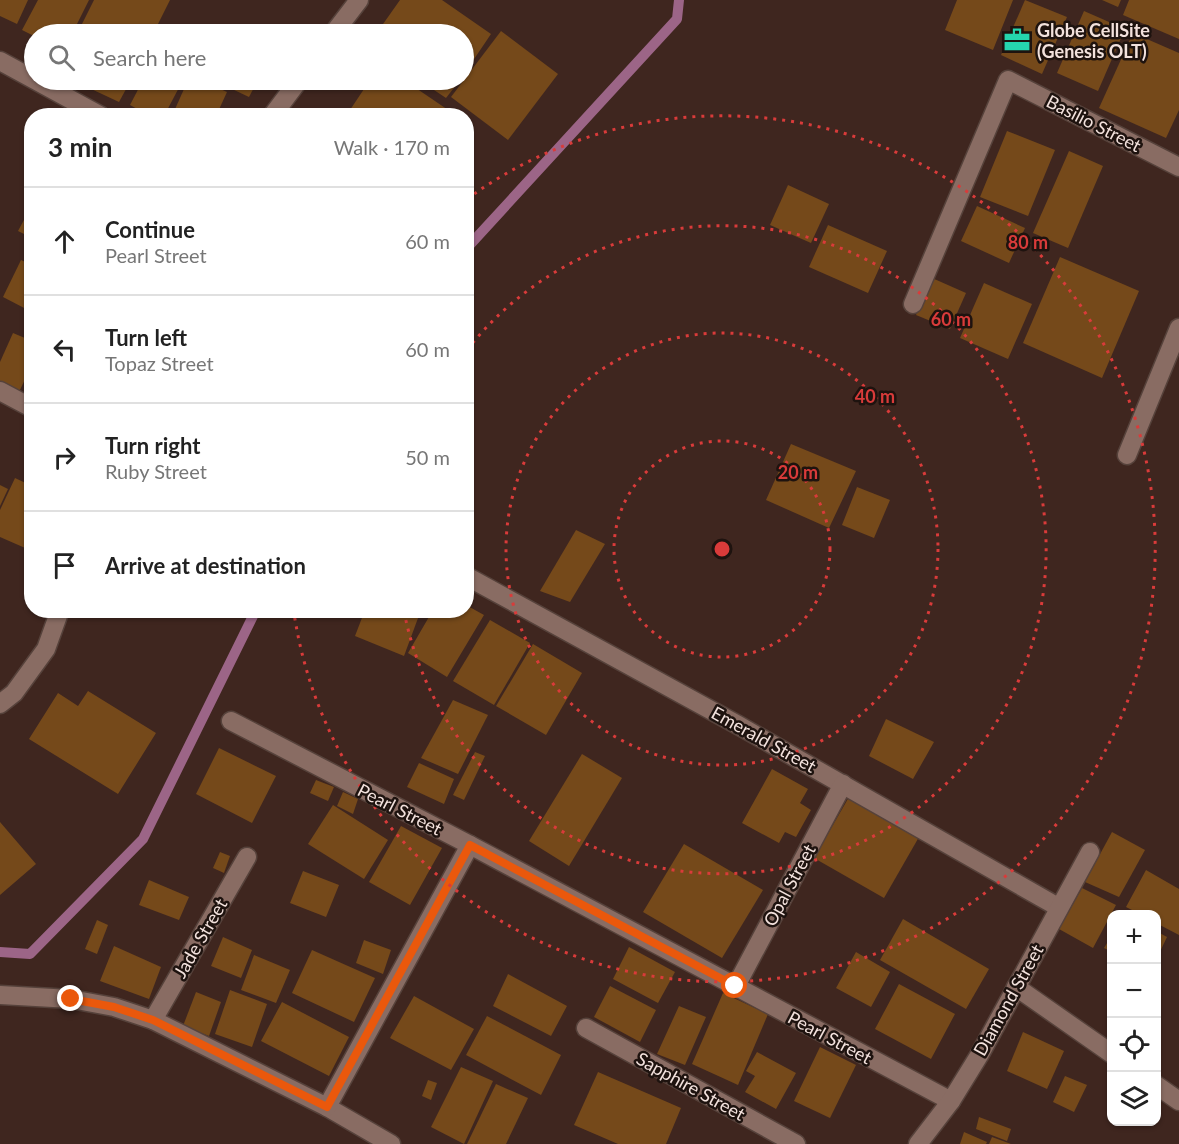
<!DOCTYPE html>
<html lang="en">
<head>
<meta charset="utf-8">
<style>
	:root { --surface:#fff; --page:#f2f2f2; --text:#222; --muted:#767676; --line:#e0e0e0 }
	body { margin:0; font-family:Lato,sans-serif; background:var(--page); color:var(--text) }
	.controls { position:absolute; right:18px; bottom:18px; display:grid; overflow:hidden; border-radius:12px; box-shadow:0 2px 4px #0004 }
	.controls button { width:54px; height:54px; display:grid; place-items:center; padding:0; border:0; border-bottom:2px solid var(--line); background:var(--surface); color:var(--text); font:30px sans-serif }
	.stop { position:absolute; width:18px; height:18px; margin:-14px; border:4px solid #ea580c; border-radius:50%; background:#fff }
	.stop.end { background:#ea580c; border-color:#fff; box-shadow:0 2px 6px #0008 }
	.list { margin:0; padding:0; list-style:none }
	h2 { display:flex; justify-content:space-between; align-items:center; height:78px; margin:0; padding:0 24px; font-size:26px }
	h2 small { font-size:20px; font-weight:400; color:var(--muted) }
	.list li { display:grid; grid-template-columns:39px 1fr auto; gap:18px; align-items:center; box-sizing:border-box; height:108px; padding:0 24px; border-top:2px solid var(--line) }
	.list b { display:block; font-size:22px; white-space:nowrap }
	.list p { margin:0; font-size:20px; white-space:nowrap; color:var(--muted) }
	.list em { font-size:20px; font-style:normal; color:var(--muted) }
	.icon { flex:none; width:33px; height:33px; fill:none; stroke:currentColor; stroke-width:2; stroke-linecap:round; stroke-linejoin:round }
	.map { position:relative; flex:none; width:1179px; height:1144px; overflow:hidden }
	.search { position:absolute; background:var(--surface); box-shadow:0 2px 4px #0004; left:24px; top:24px; width:450px; height:66px; display:flex; align-items:center; gap:15px; box-sizing:border-box; padding:0 21px; border-radius:33px; color:var(--muted); font-size:22px }
	.panel { position:absolute; background:var(--surface); box-shadow:0 2px 4px #0004; left:24px; top:108px; width:450px; height:510px; border-radius:24px }
	.map>svg:first-child { display:block }
	.lines { fill:none; stroke-linecap:round; stroke-linejoin:round }
	.stream { stroke:#9c6587; stroke-width:10 }
	.building { fill:#75491a }
	.minor-casing { stroke:#56423b; stroke-width:21 }
	.minor { stroke:#896c63; stroke-width:18 }
	.route { stroke:#ea580c; stroke-width:8 }
	.ring { fill:none; stroke:#d93b3a; stroke-width:3; stroke-dasharray:3 6 }
	.labels { text-anchor:middle; dominant-baseline:central; stroke-width:5; stroke-linejoin:round; paint-order:stroke }
	.poi-label { font-size:18px; font-weight:bold; fill:#f3e2dd; stroke:#1e130f; text-anchor:start }
	.street-label { font-size:18px; fill:#f3e2dd; stroke:#1e130f }
	.centre { fill:#d93b3a; stroke:#1e130f; stroke-width:3 }
	.ring-label { font-size:18px; text-anchor:middle; font-weight:bold; fill:#d93b3a; stroke:#1e130f; stroke-width:5; stroke-linejoin:round; paint-order:stroke }
</style>
</head>
<body>
<div class="map">
<svg width="1179" height="1144" viewBox="0 0 1179 1144">
	<rect width="100%" height="100%" fill="#3f261f"/>
	<g class="lines">
		<g class="stream">
			<path d="M466,249L677,19L679,0"/>
			<path d="M0,952L30,954L143,839L256,610"/>
		</g>
	</g>
	<g class="building">
		<path d="M0,0H28L17,24L0,16Z"/>
		<path d="M38,0H89L72,34L34,36L22,30Z"/>
		<path d="M94,0H170L153,34H77Z"/>
		<path d="M400,0H442L491,34L464,74V34H376Z"/>
		<path d="M957,0H1013L993,50L945,30Z"/>
		<path d="M1025,0L1067,17L1042,74L1001,55Z"/>
		<path d="M1102,0H1121L1118,7Z"/>
		<path d="M1129,0H1179V39L1123,15Z"/>
		<path d="M1084,11L1125,29L1098,91L1057,73Z"/>
		<path d="M501,31L558,74L508,140L451,97Z"/>
		<path d="M1133,33L1179,53V110L1166,138L1099,108Z"/>
		<path d="M72,80H131L119,102Z"/>
		<path d="M143,80H183L164,116H150L130,105Z"/>
		<path d="M188,80H200L227,92L216,116H172Z"/>
		<path d="M213,80H258L249,97Z"/>
		<path d="M370,80H404L457,116H346Z"/>
		<path d="M419,80H460L446,98Z"/>
		<path d="M1007,131L1055,150L1028,216L980,197Z"/>
		<path d="M1069,151L1103,166L1068,248L1033,233Z"/>
		<path d="M788,185L829,204L811,243L770,225Z"/>
		<path d="M32,205V238L18,231Z"/>
		<path d="M977,206L1025,228L1009,263L961,241Z"/>
		<path d="M828,225L887,251L868,293L809,267Z"/>
		<path d="M1060,257L1139,291L1102,378L1023,343Z"/>
		<path d="M21,260L32,265V304L28,310L3,297Z"/>
		<path d="M932,278L966,293L950,329L916,315Z"/>
		<path d="M984,283L1032,304L1008,359L960,338Z"/>
		<path d="M13,333L32,341V365L18,394L0,386V362Z"/>
		<path d="M791,444L856,471L829,528L766,500Z"/>
		<path d="M15,478L32,486V551L0,537V510Z"/>
		<path d="M0,485L8,489L0,506Z"/>
		<path d="M857,487L890,500L874,538L842,525Z"/>
		<path d="M576,530L605,544L570,602L540,591Z"/>
		<path d="M466,605L484,615L447,677L408,653L433,610H466Z"/>
		<path d="M365,610H421L404,656L355,636Z"/>
		<path d="M490,620L530,643L494,705L453,681Z"/>
		<path d="M533,644L582,673L546,735L496,706Z"/>
		<path d="M88,691L156,733L118,794L29,739L58,693L78,706Z"/>
		<path d="M453,700L488,715L458,774L421,758Z"/>
		<path d="M886,719L934,742L913,779L869,756Z"/>
		<path d="M219,748L276,776L252,823L196,794Z"/>
		<path d="M475,752L485,756L464,800L453,795Z"/>
		<path d="M582,754L622,778L569,866L529,841Z"/>
		<path d="M419,763L454,779L444,804L407,787Z"/>
		<path d="M772,769L808,789L800,803L811,810L796,837L785,832L779,843L742,823Z"/>
		<path d="M316,780L334,787L328,801L310,793Z"/>
		<path d="M343,792L358,799L353,814L337,806Z"/>
		<path d="M849,797L919,837L884,898L814,858Z"/>
		<path d="M333,805L388,840L364,879L308,844Z"/>
		<path d="M0,822L36,864L0,895Z"/>
		<path d="M401,826L442,848L410,905L369,882Z"/>
		<path d="M1112,832L1145,850L1119,897L1085,882Z"/>
		<path d="M684,844L763,890L722,958L643,912Z"/>
		<path d="M220,852L230,856L224,873L213,868Z"/>
		<path d="M1146,870L1179,889V935L1156,923V914H1140L1126,907Z"/>
		<path d="M303,871L339,885L326,917L290,903Z"/>
		<path d="M149,880L189,897L179,920L139,905Z"/>
		<path d="M1082,888L1116,905L1093,948L1059,929Z"/>
		<path d="M903,919L989,969L966,1009L880,960Z"/>
		<path d="M97,920L108,925L97,954L85,949Z"/>
		<path d="M1156,931L1167,937L1156,960Z"/>
		<path d="M1112,935V952L1104,948Z"/>
		<path d="M223,937L252,950L241,978L211,966Z"/>
		<path d="M364,940L391,950L383,974L356,963Z"/>
		<path d="M114,946L161,967L149,999L100,981Z"/>
		<path d="M629,947L675,972L658,1003L613,979Z"/>
		<path d="M312,950L375,978L354,1022L292,993Z"/>
		<path d="M856,952L890,972L871,1007L836,988Z"/>
		<path d="M254,955L290,970L276,1003L241,990Z"/>
		<path d="M508,974L567,1006L551,1036L493,1006Z"/>
		<path d="M899,984L955,1014L931,1059L875,1029Z"/>
		<path d="M610,986L656,1010L640,1042L594,1017Z"/>
		<path d="M230,990L267,1004L252,1047L215,1034Z"/>
		<path d="M196,992L221,1002L209,1036L183,1026Z"/>
		<path d="M723,993L768,1014L738,1085L692,1064Z"/>
		<path d="M414,996L474,1029L451,1070L390,1038Z"/>
		<path d="M282,1002L349,1037L329,1076L261,1041Z"/>
		<path d="M679,1006L706,1017L685,1065L657,1054Z"/>
		<path d="M487,1016L561,1055L541,1095L466,1055Z"/>
		<path d="M1023,1032L1064,1051L1047,1089L1007,1071Z"/>
		<path d="M820,1047L856,1065L830,1118L794,1101Z"/>
		<path d="M757,1052L796,1073L776,1109L745,1092L755,1076L746,1071Z"/>
		<path d="M461,1067L493,1081L464,1144L431,1127Z"/>
		<path d="M598,1072L681,1108L666,1144H618L574,1125Z"/>
		<path d="M1065,1076L1087,1085L1074,1112L1053,1102Z"/>
		<path d="M428,1080L437,1083L431,1100L422,1096Z"/>
		<path d="M496,1084L528,1098L506,1144H467Z"/>
		<path d="M979,1117L1011,1129L1007,1141L976,1129Z"/>
		<path d="M964,1132L987,1142L986,1144H960Z"/>
		<path d="M992,1137L1011,1144H989Z"/>
	</g>
	<g class="lines">
		<g class="minor-casing">
			<g id="minor">
				<path d="M333,34L359,0"/>
				<path d="M0,61L101,116"/>
				<path d="M272,116L299,80"/>
				<path d="M913,304L1008,80L1179,167"/>
				<path d="M0,391L32,408"/>
				<path d="M1127,455L1179,328"/>
				<path d="M466,576L738,725L1058,907"/>
				<path d="M0,704L14,693L46,649L60,610"/>
				<path d="M231,721L470,845L951,1101"/>
				<path d="M736,986L843,784"/>
				<path d="M1016,987L1112,1054"/>
				<path d="M0,995L71,999L114,1007L153,1020L327,1107L391,1144"/>
				<path d="M153,1020L247,857"/>
				<path d="M586,1028L796,1144"/>
				<path d="M1156,1085L1179,1101"/>
				<path d="M327,1107L470,845"/>
				<path d="M918,1144L951,1101L980,1054L1090,852"/>
			</g>
		</g>
		<use href="#minor" class="minor"/>
	</g>
	<g class="lines">
		<path class="route" d="M71,999L114,1007L153,1020L327,1107L470,845L735,986"/>
	</g>
	<g class="ring">
		<circle cx="722" cy="549" r="108"/>
		<circle cx="722" cy="549" r="216"/>
		<path d="M467 350A324 324 0 1 1 404 611"/>
		<path d="M467 199A433 433 0 1 1 294 613"/>
	</g>
	<defs>
		<g id="office-bare" transform="scale(2.07)"><path d="M-6-3h4V-5.5h4V-3h4V5H-6ZM-1-4.5V-3h2v-1.5ZM-6 0V1H6V0Z" fill="#25d5ae" stroke="#1e130f" stroke-width="2.5" paint-order="stroke"/></g>
	</defs>
	<g fill-rule="evenodd">
		<use href="#office-bare" x="1017" y="40"/>
	</g>
	<g class="labels">
		<g class="poi-label">
			<text x="1037" y="30">Globe CellSite<tspan x="1037" dy="21">(Genesis OLT)</tspan></text>
		</g>
		<g class="street-label">
			<text transform="translate(1094 123) rotate(27)">Basilio Street</text>
			<text transform="translate(764 739) rotate(29)">Emerald Street</text>
			<text transform="translate(400 809) rotate(27)">Pearl Street</text>
			<text transform="translate(789 885) rotate(-62)">Opal Street</text>
			<text transform="translate(200 938) rotate(-60)">Jade Street</text>
			<text transform="translate(1008 1000) rotate(-61)">Diamond Street</text>
			<text transform="translate(830 1037) rotate(28)">Pearl Street</text>
			<text transform="translate(691 1086) rotate(29)">Sapphire Street</text>
		</g>
	</g>
	<circle cx="722" cy="549" r="9" class="centre"/>
	<g class="ring-label">
		<text x="1028" y="249">80 m</text>
		<text x="951" y="326">60 m</text>
		<text x="875" y="403">40 m</text>
		<text x="798" y="479">20 m</text>
	</g>
</svg>
<div class="controls">
<button>+</button>
<button>−</button>
<button><svg class="icon" aria-label="locate" viewBox="0 0 24 24"><circle cx="12" cy="12" r="6"/><path d="M12 2v4M12 18v4M2 12h4M18 12h4"/></svg></button>
<button><svg class="icon" aria-label="layers" viewBox="0 0 24 24"><path d="M12 4l9 5-9 5-9-5zM3 14l9 5 9-5"/></svg></button>
</div>
<div class="stop" style="left:735px;top:986px"></div>
<div class="stop end" style="left:71px;top:999px"></div>
<div class="search"><svg class="icon" aria-label="search" viewBox="0 0 24 24"><circle cx="10" cy="10" r="6"/><path d="M15 15l6 6"/></svg>Search here</div>
<section class="panel">
<h2>3 min<small>Walk · 170 m</small></h2>
<ul class="list">
<li><svg class="icon" aria-label="ahead" viewBox="0 0 24 24"><path d="M12 20V5M6 11l6-6 6 6"/></svg><div><b>Continue</b><p>Pearl Street</p></div><em>60 m</em></li>
<li><svg class="icon" aria-label="left" viewBox="0 0 24 24"><path d="M17 20v-9H6M10 6l-5 5 5 5"/></svg><div><b>Turn left</b><p>Topaz Street</p></div><em>60 m</em></li>
<li><svg class="icon" aria-label="right" viewBox="0 0 24 24"><path d="M7 20v-9h11M14 6l5 5-5 5"/></svg><div><b>Turn right</b><p>Ruby Street</p></div><em>50 m</em></li>
<li><svg class="icon" aria-label="arrive" viewBox="0 0 24 24"><path d="M6 21V4h12l-3 4 3 4H6"/></svg><div><b>Arrive at destination</b></div></li>
</ul>
</section>
</div>
</body>
</html>
